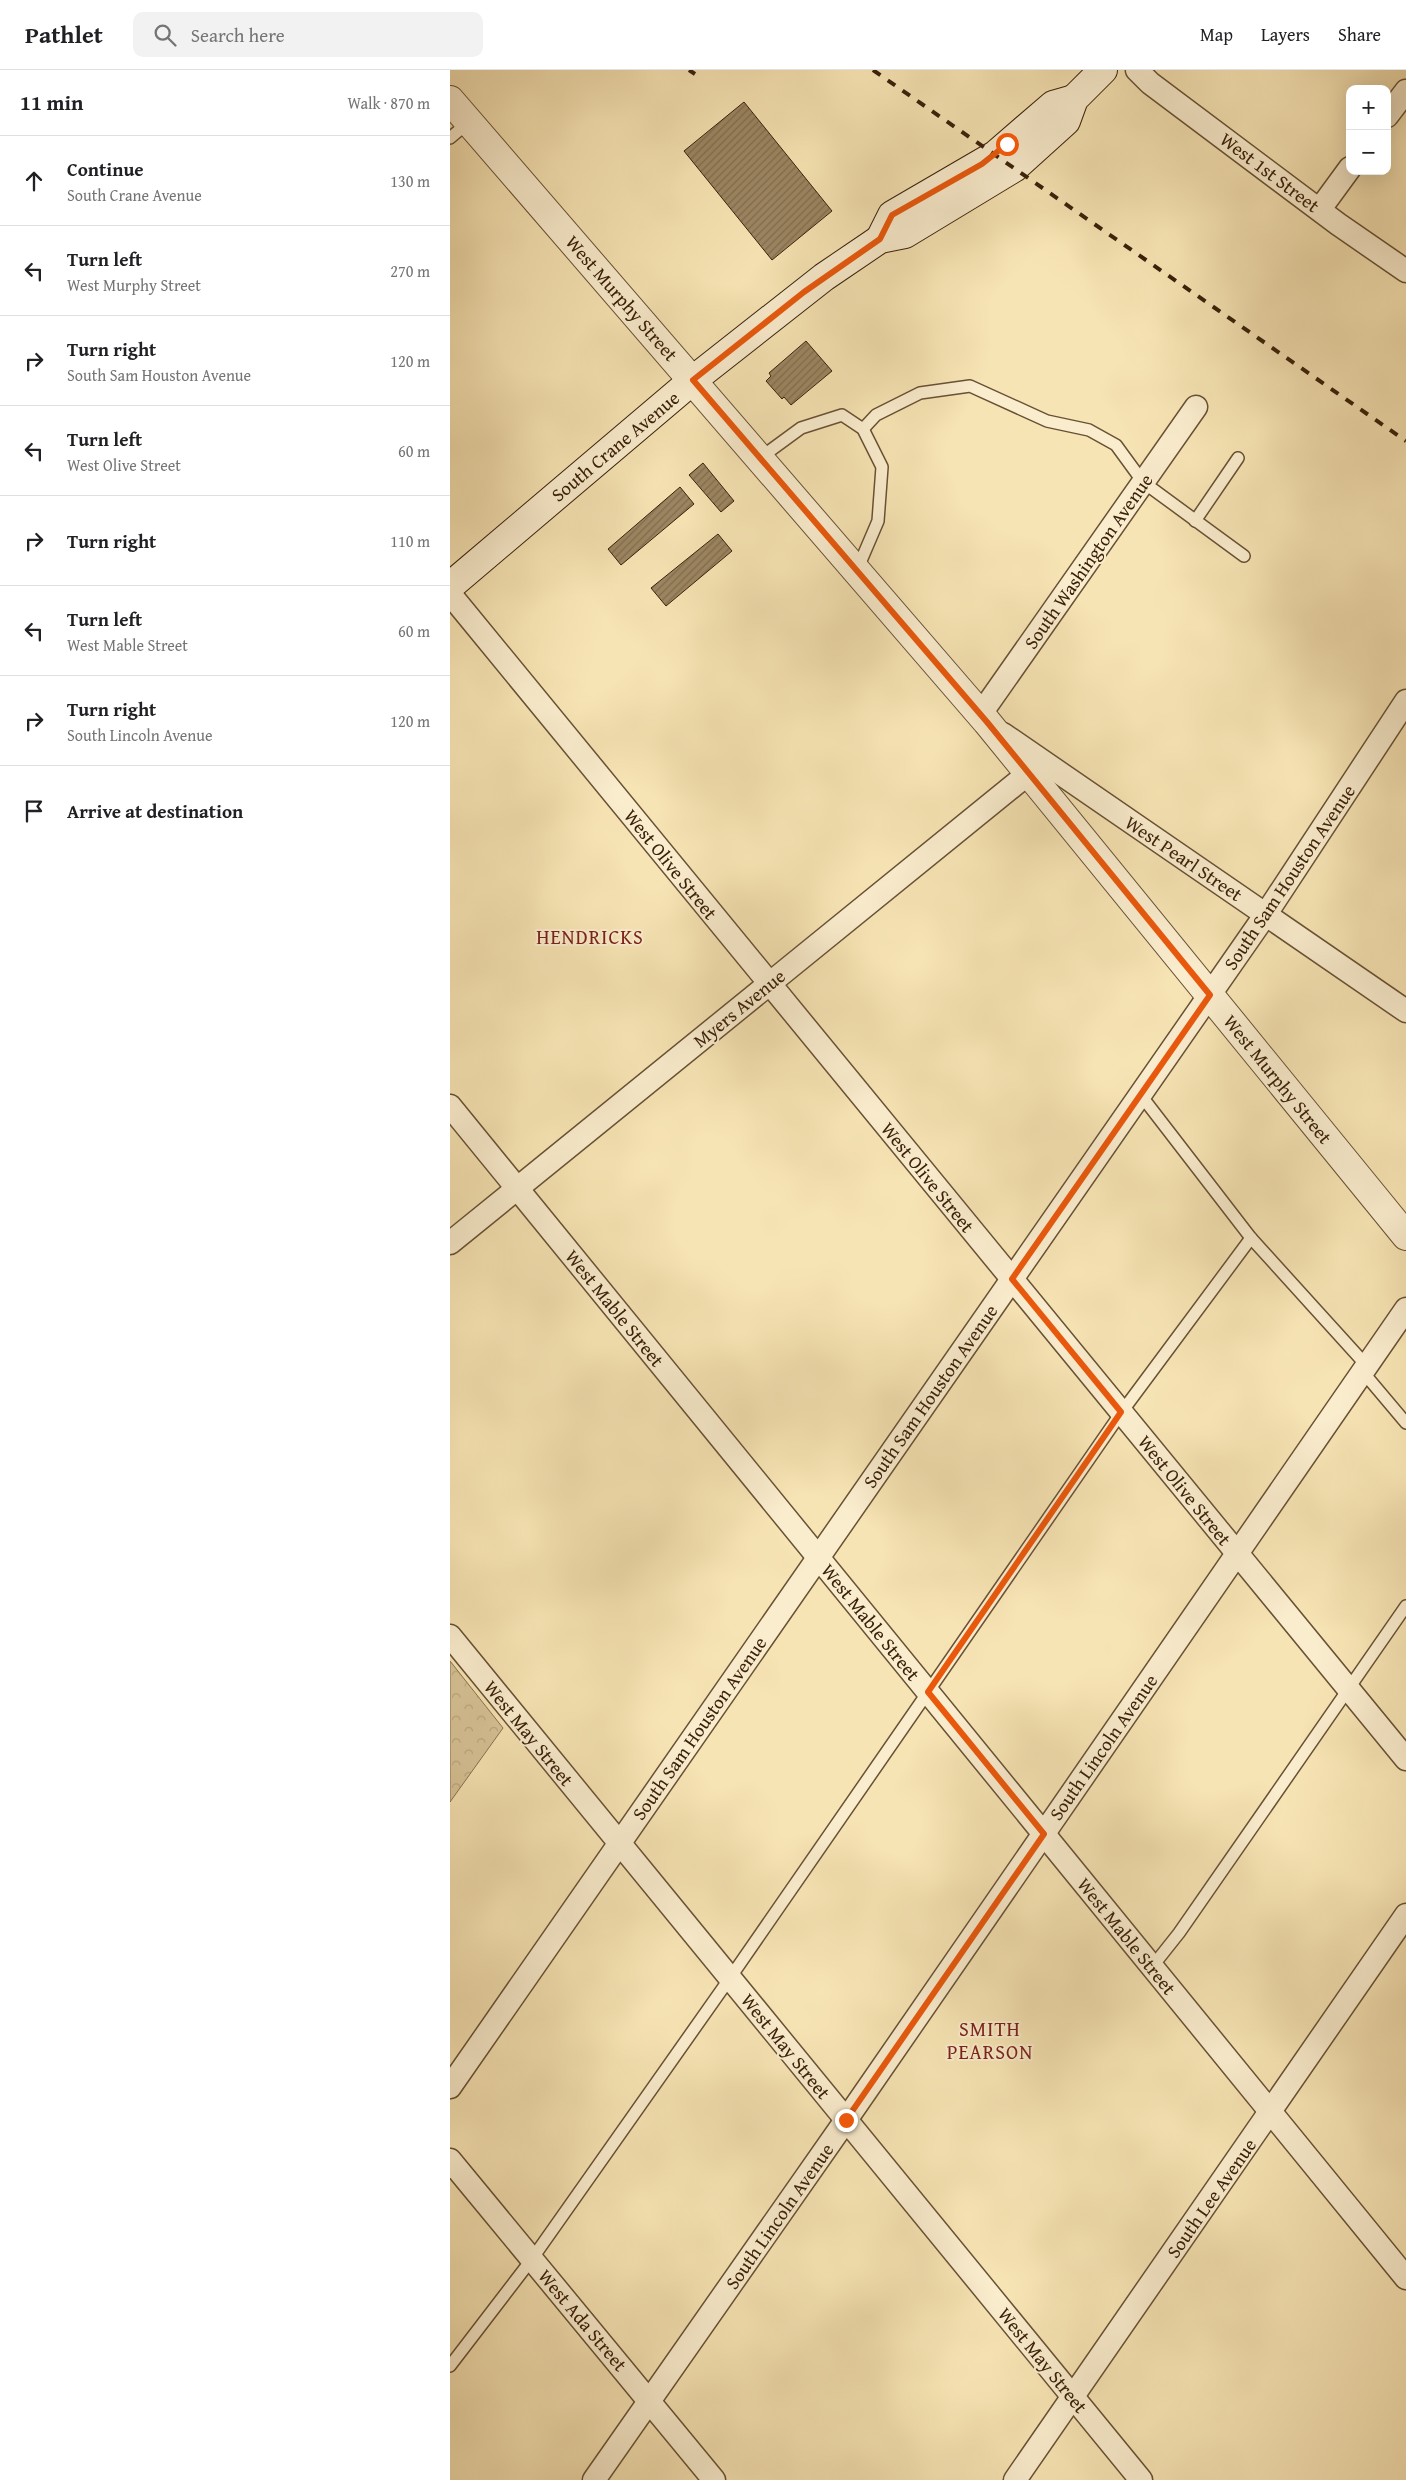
<!DOCTYPE html>
<html lang="en">
<head>
<meta charset="utf-8">
<style>
	:root { --surface:#fff; --page:#f2f2f2; --text:#202124; --muted:#757577; --line:#e0e0e0 }
	body { margin:0; font-family:"Gentium Book Plus",serif; background:var(--page); color:var(--text) }
	.controls { position:absolute; right:15px; top:15px; display:grid; overflow:hidden; border-radius:10px; box-shadow:0 5px 20px #0002 }
	.controls button { width:45px; height:45px; display:grid; place-items:center; padding:0; border:0; border-bottom:1px solid var(--line); background:var(--surface); color:var(--text); font:25px sans-serif }
	.stop { position:absolute; width:15px; height:15px; margin:-11px; border:4px solid #ea580c; border-radius:50%; background:#fff }
	.stop.end { background:#ea580c; border-color:#fff; box-shadow:0 1px 5px #0008 }
	.list { margin:0; padding:0; list-style:none }
	h2 { display:flex; justify-content:space-between; align-items:center; height:65px; margin:0; padding:0 20px; font-size:21px }
	h2 small { font-size:16px; font-weight:400; color:var(--muted) }
	.list li { display:grid; grid-template-columns:32px 1fr auto; gap:15px; align-items:center; box-sizing:border-box; height:90px; padding:0 20px; border-top:1px solid var(--line) }
	.list b { display:block; font-size:19px; white-space:nowrap }
	.list p { margin:0; font-size:16px; white-space:nowrap; color:var(--muted) }
	.list em { font-size:16px; font-style:normal; color:var(--muted) }
	.icon { flex:none; width:28px; height:28px; fill:none; stroke:currentColor; stroke-width:2; stroke-linecap:round; stroke-linejoin:round }
	.map { position:relative; flex:none; width:956px; height:2410px; overflow:hidden }
	header { display:flex; align-items:center; gap:30px; box-sizing:border-box; height:70px; padding:0 25px; background:var(--surface); border-bottom:1px solid var(--line) }
	header strong { font-size:24px }
	nav { display:flex; gap:28px; margin-inline-start:auto; font-size:18px }
	.search { width:350px; height:45px; background:var(--page); display:flex; align-items:center; gap:12px; box-sizing:border-box; padding:0 18px; border-radius:10px; color:var(--muted); font-size:19px }
	main { display:flex }
	aside { flex:1; background:var(--surface) }
	.map>svg:first-child { display:block }
	.park { fill:url(#park-crowns); stroke:#887250 }
	.building { fill:url(#building-hatch); stroke:#39200a }
	.lines { fill:none; stroke-linecap:round; stroke-linejoin:round }
	.service-casing { stroke:#685134; stroke-width:14 }
	.minor-casing { stroke:#685134; stroke-width:25 }
	.tertiary-casing { stroke:#685134; stroke-width:30 }
	.secondary-casing { stroke:#39200a; stroke-width:30 }
	.service { stroke:#faedce; stroke-width:11 }
	.minor { stroke:#faedce; stroke-width:22 }
	.tertiary { stroke:#faedce; stroke-width:28 }
	.secondary { stroke:#faedce; stroke-width:28 }
	.rail { stroke:#39200a; stroke-width:4; stroke-dasharray:9 9; stroke-linecap:butt }
	.route { stroke:#ea580c; stroke-width:6 }
	.labels { text-anchor:middle; dominant-baseline:central; stroke-width:4; stroke-linejoin:round; paint-order:stroke }
	.street-label { font-size:19px; fill:#39200a; stroke:#faedce }
	.neighbourhood-label { font-size:20px; letter-spacing:1px; fill:#7a1f14; stroke:#faedce }
</style>
</head>
<body>
<header>
<strong>Pathlet</strong>
<div class="search"><svg class="icon" aria-label="search" viewBox="0 0 24 24"><circle cx="10" cy="10" r="6"/><path d="M15 15l6 6"/></svg>Search here</div>
<nav><a>Map</a><a>Layers</a><a>Share</a></nav>
</header>
<main>
<aside>
<h2>11 min<small>Walk · 870 m</small></h2>
<ul class="list">
<li><svg class="icon" aria-label="ahead" viewBox="0 0 24 24"><path d="M12 20V5M6 11l6-6 6 6"/></svg><div><b>Continue</b><p>South Crane Avenue</p></div><em>130 m</em></li>
<li><svg class="icon" aria-label="left" viewBox="0 0 24 24"><path d="M17 20v-9H6M10 6l-5 5 5 5"/></svg><div><b>Turn left</b><p>West Murphy Street</p></div><em>270 m</em></li>
<li><svg class="icon" aria-label="right" viewBox="0 0 24 24"><path d="M7 20v-9h11M14 6l5 5-5 5"/></svg><div><b>Turn right</b><p>South Sam Houston Avenue</p></div><em>120 m</em></li>
<li><svg class="icon" aria-label="left" viewBox="0 0 24 24"><path d="M17 20v-9H6M10 6l-5 5 5 5"/></svg><div><b>Turn left</b><p>West Olive Street</p></div><em>60 m</em></li>
<li><svg class="icon" aria-label="right" viewBox="0 0 24 24"><path d="M7 20v-9h11M14 6l5 5-5 5"/></svg><div><b>Turn right</b></div><em>110 m</em></li>
<li><svg class="icon" aria-label="left" viewBox="0 0 24 24"><path d="M17 20v-9H6M10 6l-5 5 5 5"/></svg><div><b>Turn left</b><p>West Mable Street</p></div><em>60 m</em></li>
<li><svg class="icon" aria-label="right" viewBox="0 0 24 24"><path d="M7 20v-9h11M14 6l5 5-5 5"/></svg><div><b>Turn right</b><p>South Lincoln Avenue</p></div><em>120 m</em></li>
<li><svg class="icon" aria-label="arrive" viewBox="0 0 24 24"><path d="M6 21V4h12l-3 4 3 4H6"/></svg><div><b>Arrive at destination</b></div></li>
</ul>
</aside>
<div class="map">
<svg width="956" height="2410" viewBox="0 0 956 2410">
	<defs>
		<pattern id="park-crowns" width="20" height="18" patternUnits="userSpaceOnUse" patternTransform="scale(1.25)"><rect width="20" height="18" fill="#d7c397"/><path d="M2 6a3 3 0 1 1 6 0M12 15a3 3 0 1 1 6 0" fill="none" stroke="#b9a781"/></pattern>
		<pattern id="building-hatch" width="6" height="6" patternUnits="userSpaceOnUse" patternTransform="scale(1.25)"><rect width="6" height="6" fill="#9c8662"/><path d="M-1 1l2-2M0 6l6-6M5 7l2-2" fill="none" stroke="#806d4f"/></pattern>
	</defs>
	<rect width="100%" height="100%" fill="#f7e4b4"/>
	<filter id="stains"><feTurbulence type="fractalNoise" baseFrequency=".004" numOctaves="4"/><feColorMatrix values="0 0 0 0 .2 0 0 0 0 .09 0 0 0 0 .02 0 0 0 .5 -.17"/></filter>
	<radialGradient id="worn" r=".72"><stop offset=".6" stop-color="#630" stop-opacity="0"/><stop offset="1" stop-color="#630" stop-opacity=".3"/></radialGradient>
	<path class="park" d="M0,1591L53,1658L0,1732Z"/>
	<g class="building">
		<path d="M294,32L382,141L322,190L234,81Z"/>
		<path d="M356,271L382,301L341,335L334,327L332,329L316,311L321,306L319,303Z"/>
		<path d="M253,393L284,431L271,442L239,405Z"/>
		<path d="M230,417L244,434L171,495L158,479Z"/>
		<path d="M268,464L282,481L216,536L201,518Z"/>
	</g>
	<g class="lines">
		<g class="service-casing">
			<g id="service">
				<path d="M0,68L19,52"/>
				<path d="M413,359L426,345L470,323L520,316L597,351L639,360L666,375L693,412L794,486"/>
				<path d="M310,388L351,358L392,345L413,359L432,397L428,451L407,500"/>
				<path d="M745,451L788,388"/>
				<path d="M690,1024L801,1168L917,1296"/>
				<path d="M913,1302L956,1353"/>
				<path d="M702,1897L729,1863L956,1536"/>
				<path d="M0,2296L82,2189L280,1908L671,1343L801,1168"/>
			</g>
		</g>
		<g class="minor-casing">
			<g id="minor">
				<path d="M687,0L700,13L888,154L956,201"/>
				<path d="M937,46L956,21"/>
				<path d="M870,139L900,98"/>
				<path d="M0,524L956,1689"/>
				<path d="M530,645L746,337"/>
				<path d="M553,664L956,941"/>
				<path d="M0,1036L956,2208"/>
				<path d="M0,1173L579,703"/>
				<path d="M0,1566L691,2410"/>
				<path d="M0,2017L816,844L956,631"/>
				<path d="M0,2090L264,2410"/>
				<path d="M144,2410L396,2050L956,1239"/>
				<path d="M565,2410L956,1845"/>
			</g>
		</g>
		<g class="tertiary-casing">
			<path id="tertiary" d="M0,30L537,652L956,1166"/>
		</g>
		<g class="secondary-casing">
			<g id="secondary">
				<path d="M430,169L442,145L545,85L603,35L624,29"/>
				<path d="M0,516L243,310L374,207L430,169L455,164L564,98L616,51L624,29L653,0"/>
			</g>
		</g>
		<use href="#service" class="service"/>
		<use href="#minor" class="minor"/>
		<use href="#tertiary" class="tertiary"/>
		<use href="#secondary" class="secondary"/>
		<g class="rail">
			<path d="M239,0L245,4"/>
			<path d="M423,0L956,371"/>
		</g>
	</g>
	<g class="lines">
		<path class="route" d="M396,2050L594,1764L478,1622L671,1342L562,1209L760,925L537,652L243,310L354,222L430,169L442,145L532,94L557,74"/>
	</g>
	<g class="labels">
		<g class="street-label">
			<text transform="translate(820 102) rotate(37)">West 1st Street</text>
			<text transform="translate(172 228) rotate(49)">West Murphy Street</text>
			<text transform="translate(165 376) rotate(-40)">South Crane Avenue</text>
			<text transform="translate(638 491) rotate(-55)">South Washington Avenue</text>
			<text transform="translate(734 788) rotate(34)">West Pearl Street</text>
			<text transform="translate(221 794) rotate(51)">West Olive Street</text>
			<text transform="translate(839 807) rotate(-56)">South Sam Houston Avenue</text>
			<text transform="translate(289 938) rotate(-39)">Myers Avenue</text>
			<text transform="translate(828 1009) rotate(51)">West Murphy Street</text>
			<text transform="translate(478 1107) rotate(51)">West Olive Street</text>
			<text transform="translate(165 1238) rotate(51)">West Mable Street</text>
			<text transform="translate(480 1326) rotate(-55)">South Sam Houston Avenue</text>
			<text transform="translate(735 1420) rotate(51)">West Olive Street</text>
			<text transform="translate(421 1552) rotate(51)">West Mable Street</text>
			<text transform="translate(249 1658) rotate(-55)">South Sam Houston Avenue</text>
			<text transform="translate(79 1663) rotate(51)">West May Street</text>
			<text transform="translate(653 1677) rotate(-55)">South Lincoln Avenue</text>
			<text transform="translate(677 1866) rotate(51)">West Mable Street</text>
			<text transform="translate(336 1976) rotate(51)">West May Street</text>
			<text transform="translate(761 2128) rotate(-55)">South Lee Avenue</text>
			<text transform="translate(329 2146) rotate(-55)">South Lincoln Avenue</text>
			<text transform="translate(133 2250) rotate(50)">West Ada Street</text>
			<text transform="translate(593 2290) rotate(51)">West May Street</text>
		</g>
		<g class="neighbourhood-label">
			<text x="140" y="866">HENDRICKS</text>
			<text x="540" y="1958">SMITH<tspan x="540" dy="23">PEARSON</tspan></text>
		</g>
	</g>
	<rect width="100%" height="100%" filter="url(#stains)"/>
	<rect width="100%" height="100%" fill="url(#worn)"/>
</svg>
<div class="controls">
<button>+</button>
<button>−</button>
</div>
<div class="stop" style="left:557px;top:74px"></div>
<div class="stop end" style="left:396px;top:2050px"></div>
</div>
</main>
</body>
</html>
